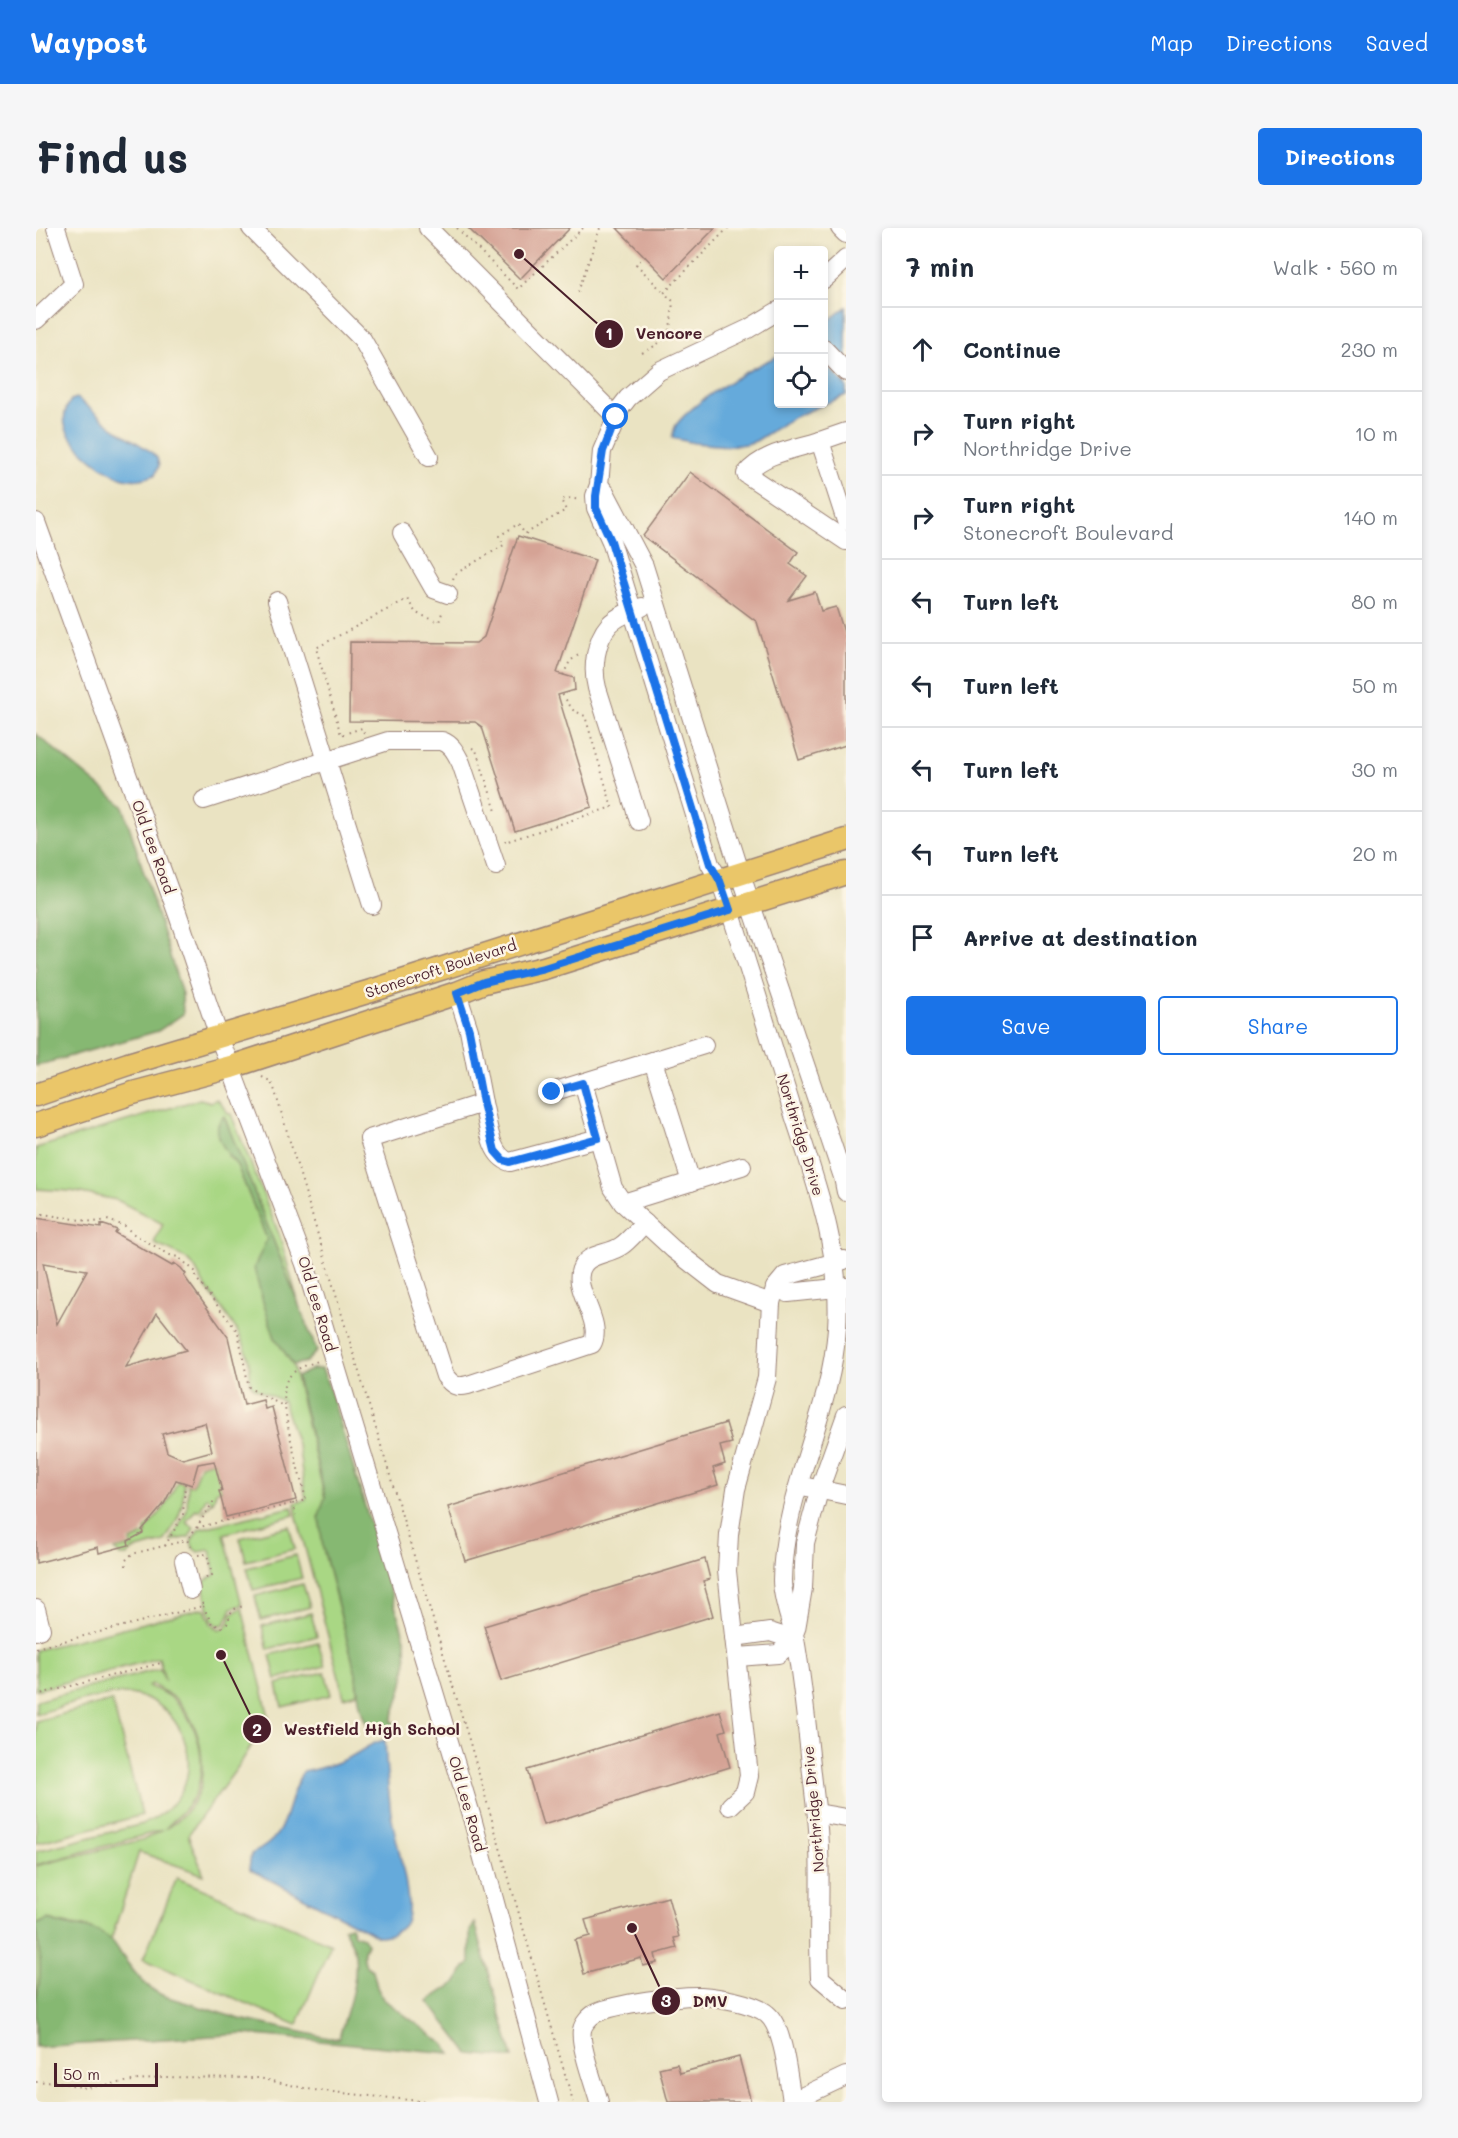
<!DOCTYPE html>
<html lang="en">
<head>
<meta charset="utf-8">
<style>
  :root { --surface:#fff; --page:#f6f6f7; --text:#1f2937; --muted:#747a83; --line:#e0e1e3; --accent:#1a73e8 }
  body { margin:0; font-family:Mali,sans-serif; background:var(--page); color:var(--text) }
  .controls { position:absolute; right:18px; top:18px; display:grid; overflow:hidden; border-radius:6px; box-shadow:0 3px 9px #0003 }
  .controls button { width:54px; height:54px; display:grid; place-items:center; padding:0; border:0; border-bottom:2px solid var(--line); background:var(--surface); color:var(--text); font:30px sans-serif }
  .scale { position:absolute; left:18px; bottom:15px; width:104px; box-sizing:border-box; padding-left:6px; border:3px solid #4a1f2b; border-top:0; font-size:16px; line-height:21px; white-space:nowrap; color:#4a1f2b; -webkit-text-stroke:4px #fcf5e5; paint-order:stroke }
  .stop { position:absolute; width:18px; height:18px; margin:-14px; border:4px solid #1a73e8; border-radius:50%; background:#fff }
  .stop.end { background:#1a73e8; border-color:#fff; box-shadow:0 2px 6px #0008 }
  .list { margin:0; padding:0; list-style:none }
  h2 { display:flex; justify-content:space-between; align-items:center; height:78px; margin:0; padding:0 24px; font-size:26px }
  h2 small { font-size:20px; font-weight:400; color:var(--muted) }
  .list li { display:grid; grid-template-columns:39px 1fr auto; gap:18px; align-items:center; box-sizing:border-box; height:84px; padding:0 24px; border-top:2px solid var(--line) }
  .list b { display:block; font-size:22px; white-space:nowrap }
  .list p { margin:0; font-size:20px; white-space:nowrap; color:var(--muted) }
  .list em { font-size:20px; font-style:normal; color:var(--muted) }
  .actions { display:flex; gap:12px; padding:18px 24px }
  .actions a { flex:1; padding:14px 0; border:2px solid var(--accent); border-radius:6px; text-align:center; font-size:21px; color:var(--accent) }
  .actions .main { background:var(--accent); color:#fff }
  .icon { flex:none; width:33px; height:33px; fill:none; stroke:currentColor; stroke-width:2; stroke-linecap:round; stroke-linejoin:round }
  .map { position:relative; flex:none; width:810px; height:1874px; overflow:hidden; border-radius:6px }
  header { display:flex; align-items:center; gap:36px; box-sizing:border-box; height:84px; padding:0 30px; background:var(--accent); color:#fff }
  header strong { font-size:28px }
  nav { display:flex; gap:33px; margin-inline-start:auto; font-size:21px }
  .intro { display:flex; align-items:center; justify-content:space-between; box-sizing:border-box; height:144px; padding:0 36px }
  h1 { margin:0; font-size:42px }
  .button { padding:15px 27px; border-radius:6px; background:var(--accent); color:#fff; font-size:21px; font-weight:700 }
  main { display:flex; gap:36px; padding:0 36px }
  aside { flex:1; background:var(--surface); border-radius:6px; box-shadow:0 3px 9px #0003 }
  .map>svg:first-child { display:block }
  .green { fill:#a9d784; stroke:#7a7b58; stroke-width:1.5; fill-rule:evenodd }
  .forest { fill:#86b872; stroke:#686c4e; stroke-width:1.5 }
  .water { fill:#65aadb; stroke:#586483; stroke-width:1.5 }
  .building { fill:#d5a395; fill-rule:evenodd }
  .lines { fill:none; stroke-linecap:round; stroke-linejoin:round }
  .minor-casing { stroke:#9a8176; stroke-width:20 }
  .major-casing { stroke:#9a8176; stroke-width:25 }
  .path { stroke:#9a8176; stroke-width:2; stroke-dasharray:1.5 4.5; stroke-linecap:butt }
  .minor { stroke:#fff; stroke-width:18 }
  .major { stroke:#eac669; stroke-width:22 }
  .route { stroke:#1a73e8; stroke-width:8 }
  .labels { text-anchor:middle; stroke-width:5; stroke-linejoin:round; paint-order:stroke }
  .street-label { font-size:15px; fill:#4a1f2b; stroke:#fcf5e5 }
  .leader { fill:none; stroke:#4a1f2b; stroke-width:2 }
  .callout-dot { fill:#4a1f2b; stroke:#fcf5e5; stroke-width:2 }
  .mark-label { font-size:18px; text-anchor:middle; font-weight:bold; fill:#fff }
  .callout-label { font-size:16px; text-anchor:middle; font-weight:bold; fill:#4a1f2b; stroke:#fcf5e5; stroke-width:5; stroke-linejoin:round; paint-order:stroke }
</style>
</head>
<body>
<header>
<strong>Waypost</strong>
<nav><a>Map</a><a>Directions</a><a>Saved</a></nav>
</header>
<div class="intro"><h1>Find us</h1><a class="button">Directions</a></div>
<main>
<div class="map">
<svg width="810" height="1874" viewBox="0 0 810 1874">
  <rect width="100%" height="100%" fill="#fcf5e5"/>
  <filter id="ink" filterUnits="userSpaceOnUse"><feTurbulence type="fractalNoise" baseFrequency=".0167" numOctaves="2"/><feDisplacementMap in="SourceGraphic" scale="12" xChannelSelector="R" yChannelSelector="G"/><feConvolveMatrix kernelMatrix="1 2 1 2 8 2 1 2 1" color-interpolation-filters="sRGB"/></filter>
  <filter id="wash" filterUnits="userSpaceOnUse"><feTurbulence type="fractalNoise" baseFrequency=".008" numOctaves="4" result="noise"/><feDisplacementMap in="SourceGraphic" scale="24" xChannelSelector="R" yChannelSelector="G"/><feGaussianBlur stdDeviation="1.35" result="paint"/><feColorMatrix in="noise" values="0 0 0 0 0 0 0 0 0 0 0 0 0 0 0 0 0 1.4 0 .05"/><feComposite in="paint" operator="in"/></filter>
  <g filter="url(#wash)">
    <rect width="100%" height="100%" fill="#eae3c2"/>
    <g class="green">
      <path d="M 164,871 L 175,874 L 181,871 L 193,886 L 195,886 L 243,1006 L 263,1077 L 188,888 L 192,928 L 201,937 L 231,1011 L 234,1093 L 239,1110 L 257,1137 L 289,1270 L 284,1288 L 287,1320 L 320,1446 L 321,1465 L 308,1469 L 261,1289 L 259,1275 L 270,1272 L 263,1223 L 247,1173 L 218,1160 L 214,1155 C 218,1113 188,1086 167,1055 C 163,1048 160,1040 155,1035 C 144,1025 130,1022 118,1015 L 127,996 L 81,972 L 35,963 L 0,961 L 0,920 Z"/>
      <path d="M 178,1233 L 186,1262 L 180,1263 L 178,1272 L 166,1285 L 176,1273 L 171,1269 L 163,1283 L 160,1281 L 150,1294 L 158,1300 L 153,1309 L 135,1313 L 151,1282 L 152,1256 L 157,1257 L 164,1237 Z"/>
      <path d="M 142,1253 L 148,1255 C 148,1282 142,1292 128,1314 L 97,1322 L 91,1328 L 84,1328 L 79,1322 L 96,1318 L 95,1313 L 110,1306 L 109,1302 L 128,1280 Z"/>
      <path d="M 256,1279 L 258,1287 L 188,1306 L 206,1377 L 196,1380 L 189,1396 C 183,1398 180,1397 176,1393 L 167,1358 L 170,1352 L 179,1347 L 174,1322 L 162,1324 L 157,1320 L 155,1313 L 163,1301 Z"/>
      <path d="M 253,1298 L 259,1321 L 210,1333 L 204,1310 Z"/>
      <path d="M 260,1327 L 266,1350 L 217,1362 L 211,1340 Z"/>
      <path d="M 267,1356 L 274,1379 L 225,1392 L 219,1368 Z"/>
      <path d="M 167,1380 L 169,1381 L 175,1396 L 183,1401 L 189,1400 L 193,1395 L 196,1385 L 206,1380 L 233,1489 L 204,1536 L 152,1607 L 168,1647 L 103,1624 L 75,1712 L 51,1699 L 20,1695 L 13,1691 L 0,1697 C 4,1720 7,1748 0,1771 L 0,1638 L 109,1611 L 127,1602 L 0,1637 L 0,1623 L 107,1596 C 123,1589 137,1579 145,1564 C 165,1528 142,1478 103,1468 C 77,1460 27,1479 0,1486 L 0,1473 L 124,1441 L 129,1453 L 123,1430 L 0,1462 L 0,1422 ZM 116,1456 C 123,1462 133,1465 140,1471 C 159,1490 166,1513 166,1539 C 166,1547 166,1556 163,1563 C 156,1579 144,1592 129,1601 C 139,1590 152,1581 159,1566 C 173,1534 162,1494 137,1471 C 130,1465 121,1462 112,1458 Z"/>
      <path d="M 275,1385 L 281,1408 L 232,1421 L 226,1398 Z"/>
      <path d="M 282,1414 L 289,1438 L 240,1451 L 234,1427 Z"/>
      <path d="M 289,1444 L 295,1467 L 246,1479 L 241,1456 Z"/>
      <path d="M 76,1473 L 106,1587 L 0,1615 L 0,1493 Z"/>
      <path d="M 141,1650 L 295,1716 L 261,1797 L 107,1731 Z"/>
    </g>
    <g class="forest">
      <path d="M 0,506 L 87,578 L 146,766 L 147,786 L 122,803 L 0,838 Z"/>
      <path d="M 188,888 L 281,1123 L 270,1134 L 257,1137 L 239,1110 L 227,1074 L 218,1040 L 231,1011 L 201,937 C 192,927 179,911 182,897 C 183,893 186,891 188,888 Z"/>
      <path d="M 276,1141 L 286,1141 L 294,1162 L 370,1414 C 372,1444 366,1464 355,1493 L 363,1498 L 355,1508 C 349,1506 341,1505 336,1502 C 324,1493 321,1460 320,1446 L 287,1320 L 283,1288 L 289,1269 L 261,1149 Z"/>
      <path d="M 13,1691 C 33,1703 53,1694 74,1711 C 79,1715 82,1721 85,1726 C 97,1743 109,1760 128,1768 L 204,1791 L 293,1810 L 303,1810 C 311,1781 324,1751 318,1721 C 316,1714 311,1707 307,1700 L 315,1698 L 318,1706 L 327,1709 L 331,1716 C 326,1724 327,1729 330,1738 L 337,1742 L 341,1759 L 347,1771 L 408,1816 L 415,1825 L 208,1806 L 0,1819 L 0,1771 C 7,1748 4,1720 0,1697 Z"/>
      <path d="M 439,1695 L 477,1830 L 433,1826 L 392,1773 L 422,1753 L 426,1743 L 434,1735 L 434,1703 Z"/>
    </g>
    <g class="water">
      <path d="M 810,79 L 810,132 C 799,121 788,112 788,96 Z"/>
      <path d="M 742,128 L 742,176 L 788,176 L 788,134 L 810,158 L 810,167 L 756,190 L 720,213 L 710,216 L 692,218 L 658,215 L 636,210 C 637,206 638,201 640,197 C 659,172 714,140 742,128 Z"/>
      <path d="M 41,170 L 78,200 L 114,223 L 121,230 L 123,238 L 119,247 C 108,251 99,253 88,250 C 69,245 39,220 31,203 C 26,192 29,181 35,172 Z"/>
      <path d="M 349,1512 C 350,1537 352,1561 355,1586 C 359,1610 377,1670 371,1691 C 367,1703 353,1708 342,1708 L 213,1641 L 215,1626 C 257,1608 246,1576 267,1544 C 283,1541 299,1536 314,1529 C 326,1523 335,1514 349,1512 Z"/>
    </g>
    <g id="blocks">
      <g class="building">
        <path d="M 432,0 L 534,0 L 484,51 Z"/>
        <path d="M 581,0 L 679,0 L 630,50 Z"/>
        <path d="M 654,244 L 762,324 L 754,336 L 771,348 L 753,372 L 779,364 L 785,383 L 800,379 L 810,410 L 810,517 L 763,532 L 721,394 L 607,308 Z"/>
        <path d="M 482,308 L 559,332 L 521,445 L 538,450 L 539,462 L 522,467 L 556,579 L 479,603 L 446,499 L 439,494 L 313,493 L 314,414 L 440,415 L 448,409 Z"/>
        <path d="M 0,990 L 65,1000 L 65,996 L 74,999 L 81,1002 L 79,1005 L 136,1038 L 138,1035 L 145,1040 L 150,1046 L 148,1048 L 192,1109 L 208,1177 L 227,1172 L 229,1181 L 236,1179 L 260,1272 L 190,1289 L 183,1263 L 186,1263 L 178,1233 L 162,1236 L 156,1257 L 140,1252 L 128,1276 L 106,1302 L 107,1305 L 92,1313 L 93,1317 L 63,1325 L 62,1319 L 0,1335 ZM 7,1035 L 51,1042 L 21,1096 ZM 121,1085 L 150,1122 L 90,1139 ZM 169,1195 L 176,1223 L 147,1231 L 131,1224 L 126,1206 Z"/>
        <path d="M 690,1195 L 696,1215 L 684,1218 L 689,1236 L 677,1240 L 682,1257 L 429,1333 L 412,1279 Z"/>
        <path d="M 669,1331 L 674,1351 L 667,1353 L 677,1388 L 465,1453 L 448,1398 Z"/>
        <path d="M 684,1483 L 690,1502 L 684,1504 L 694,1539 L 507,1597 L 491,1542 Z"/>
        <path d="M 632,1669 L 643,1709 L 638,1710 L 641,1720 L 619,1726 L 621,1735 L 607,1738 L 605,1730 L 548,1746 L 539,1712 L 554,1708 L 549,1692 Z"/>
        <path d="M 703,1829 L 715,1874 L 632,1874 L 623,1840 L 641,1836 L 644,1845 Z"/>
      </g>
    </g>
  </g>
  <g filter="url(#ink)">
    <use href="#blocks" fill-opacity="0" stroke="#9a8176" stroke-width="1.5"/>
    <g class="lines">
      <g class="minor-casing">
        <g id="minor">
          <path d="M 215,0 L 326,111 L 393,229"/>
          <path d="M 392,0 L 580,189"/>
          <path d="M 804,0 L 810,6"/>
          <path d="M 788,51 L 810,31"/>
          <path d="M 742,83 L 712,101 L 623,143 L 592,170 L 585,179 L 566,223 L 563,257 L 559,268 L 560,280 L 575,313 L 674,636 L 684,653 L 694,682 C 715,748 736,815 756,881 C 779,952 806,1024 801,1100 C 795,1187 747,1265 746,1352 C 746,1371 755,1392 759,1411 C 769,1467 773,1524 780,1580 C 787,1637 781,1693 784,1750 L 810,1772"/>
          <path d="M 0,92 L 38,56 L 20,0"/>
          <path d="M 788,121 L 810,144"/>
          <path d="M 810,204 L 784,213 L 810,293"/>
          <path d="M 784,213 C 760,221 726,225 710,246 L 810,313"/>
          <path d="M 563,257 L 569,264 L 608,338 L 705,647 L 807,949 L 810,964"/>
          <path d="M 0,294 L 142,687 L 183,809 L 269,1036 L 436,1590 L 513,1874"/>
          <path d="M 366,305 L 398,361 L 412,366"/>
          <path d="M 241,373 L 336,677"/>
          <path d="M 168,572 L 352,513 L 406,513 C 417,517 420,526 425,535 L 460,638"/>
          <path d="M 603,593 L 561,460 C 556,441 559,413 573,397 C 581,388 595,383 606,379"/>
          <path d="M 421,765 L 433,802 L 447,875"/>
          <path d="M 617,833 L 655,954"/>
          <path d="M 547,855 L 577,960 L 587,975 L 637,1021 L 682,1056 L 735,1075"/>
          <path d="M 516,864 L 668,817"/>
          <path d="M 563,910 L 474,934 C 453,928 452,893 447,875 L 333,911 L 409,1148 C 416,1157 420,1160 432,1157 L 556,1116 C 569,1092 531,1057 548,1036 C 556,1025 574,1026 585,1018 C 594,1012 601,1002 609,995"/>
          <path d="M 587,975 L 706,938"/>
          <path d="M 739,1060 L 752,1065 L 810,1059"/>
          <path d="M 771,1259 L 810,1267"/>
          <path d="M 148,1333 L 155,1362"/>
          <path d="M 0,1381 L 5,1401 L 0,1403"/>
          <path d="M 760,1401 L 767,1360 L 769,1315 L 783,1263 L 810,1187"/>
          <path d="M 698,1409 L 734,1404 L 759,1412"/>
          <path d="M 702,1429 L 742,1426 L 759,1412"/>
          <path d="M 694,1578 L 709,1564 L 713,1548 L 691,1343 L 693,1307 L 700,1261 L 731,1150 L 735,1075 L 739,1060 L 749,1048 L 808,1032"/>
          <path d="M 781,1585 L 810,1590"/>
          <path d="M 563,1874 C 559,1859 543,1816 546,1802 C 547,1796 554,1788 560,1785 C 579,1776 643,1767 665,1768 C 681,1769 719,1775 731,1786 C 748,1800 752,1850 756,1873"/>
          <path d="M 755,1874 L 810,1848"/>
        </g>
      </g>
      <g class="major-casing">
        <g id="major">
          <path d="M 0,867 L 92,836 L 335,763 L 810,612"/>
          <path d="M 0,897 L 97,865 L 195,839 L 421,765 L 448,754 L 508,740 L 810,645"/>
        </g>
      </g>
      <g class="path">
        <path d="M 421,0 L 482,61 L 547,0"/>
        <path d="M 609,28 L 600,36 L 628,65"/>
        <path d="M 542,64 L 564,0"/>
        <path d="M 606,125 C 636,109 634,106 637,73 L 628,65 L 692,0"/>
        <path d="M 417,351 L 419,346 L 468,317 L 463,308 L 482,296 L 489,306 L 530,282 L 525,272 L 532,270 L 544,272"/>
        <path d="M 527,447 L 534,433 L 544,426"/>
        <path d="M 328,505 L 326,500 L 305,507 L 280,420 L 371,371 L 380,385 L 403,394 L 407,382"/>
        <path d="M 436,520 L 440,522 L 461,586"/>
        <path d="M 469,612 L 469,614 L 576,579 L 549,488 L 537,482 L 526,466"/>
        <path d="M 226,849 L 234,853 L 238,860 L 434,1515 L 537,1874"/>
        <path d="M 0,985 L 58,994 L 71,992 L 89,998 L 96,1005 L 134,1027 L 142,1029 L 160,1044 L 160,1050 L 202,1104 L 213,1160 L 247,1178"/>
        <path d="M 257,1275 L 260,1287"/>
        <path d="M 160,1300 L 180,1270"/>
        <path d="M 129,1318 L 147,1287 L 149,1255"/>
        <path d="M 155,1319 L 151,1312 L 160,1300 L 270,1272 C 265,1248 240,1171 251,1152 C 258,1140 271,1137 282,1133"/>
        <path d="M 162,1327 L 171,1326 L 176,1347 L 168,1351"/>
        <path d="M 90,1338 L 90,1332 L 96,1326 L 151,1312"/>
        <path d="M 167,1378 L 176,1396 L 186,1399 L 191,1396 L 196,1382 L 207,1378"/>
        <path d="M 0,1420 L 167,1378 L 166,1373"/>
        <path d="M 0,1467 L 125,1435"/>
        <path d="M 0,1854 L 19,1853 L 49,1860 L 123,1849 L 223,1850 L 277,1862 L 393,1874"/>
      </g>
      <use href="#minor" class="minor"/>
      <use href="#major" class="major"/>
    </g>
  </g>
  <g class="lines" filter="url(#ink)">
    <path class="route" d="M 516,864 L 547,855 L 562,910 L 474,934 L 467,932 L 459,923 L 447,875 L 433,802 L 421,765 L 448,754 L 508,740 L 694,682 L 684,653 L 674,636 L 575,313 L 560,280 L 560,268 L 567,223 L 580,189"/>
  </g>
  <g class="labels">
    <g class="street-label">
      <text transform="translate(117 619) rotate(70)" y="5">Old Lee Road</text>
      <text transform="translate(405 741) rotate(-18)" y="5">Stonecroft Boulevard</text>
      <text transform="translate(764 907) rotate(73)" y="5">Northridge Drive</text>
      <text transform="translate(281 1076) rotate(73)" y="5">Old Lee Road</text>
      <text transform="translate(431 1576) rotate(74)" y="5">Old Lee Road</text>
      <text transform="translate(778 1581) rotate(-95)" y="5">Northridge Drive</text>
    </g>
  </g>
  <path class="leader" d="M483 26L573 106M185 1427L221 1501M596 1700L630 1773"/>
  <g class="callout-dot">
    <circle cx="483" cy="26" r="6"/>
    <circle cx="185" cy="1427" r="6"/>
    <circle cx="596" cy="1700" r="6"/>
    <circle cx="573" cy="106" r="15"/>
    <circle cx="221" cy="1501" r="15"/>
    <circle cx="630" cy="1773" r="15"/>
  </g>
  <g class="mark-label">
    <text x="573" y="112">1</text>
    <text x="221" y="1508">2</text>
    <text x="630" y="1779">3</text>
  </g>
  <g class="callout-label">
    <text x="633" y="111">Vencore</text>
    <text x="336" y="1507">Westfield High School</text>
    <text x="674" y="1779">DMV</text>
  </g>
</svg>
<div class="controls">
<button>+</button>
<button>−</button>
<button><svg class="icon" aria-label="locate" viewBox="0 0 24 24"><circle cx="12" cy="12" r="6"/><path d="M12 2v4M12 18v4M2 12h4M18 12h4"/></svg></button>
</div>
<div class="scale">50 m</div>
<div class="stop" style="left:580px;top:189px"></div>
<div class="stop end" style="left:516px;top:864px"></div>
</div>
<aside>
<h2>7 min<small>Walk · 560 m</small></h2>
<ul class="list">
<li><svg class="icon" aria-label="ahead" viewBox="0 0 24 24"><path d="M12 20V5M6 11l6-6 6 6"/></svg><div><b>Continue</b></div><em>230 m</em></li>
<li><svg class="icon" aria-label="right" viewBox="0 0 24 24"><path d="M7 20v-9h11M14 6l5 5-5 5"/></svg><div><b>Turn right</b><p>Northridge Drive</p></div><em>10 m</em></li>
<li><svg class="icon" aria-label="right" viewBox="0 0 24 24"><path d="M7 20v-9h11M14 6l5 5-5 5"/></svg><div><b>Turn right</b><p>Stonecroft Boulevard</p></div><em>140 m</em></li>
<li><svg class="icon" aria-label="left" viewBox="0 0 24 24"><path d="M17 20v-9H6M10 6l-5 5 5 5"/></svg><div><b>Turn left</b></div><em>80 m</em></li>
<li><svg class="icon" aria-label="left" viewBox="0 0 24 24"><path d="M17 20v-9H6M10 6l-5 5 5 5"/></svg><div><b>Turn left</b></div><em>50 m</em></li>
<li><svg class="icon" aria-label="left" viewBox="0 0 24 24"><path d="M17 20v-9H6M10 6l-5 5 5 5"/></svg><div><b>Turn left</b></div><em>30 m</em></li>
<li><svg class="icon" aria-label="left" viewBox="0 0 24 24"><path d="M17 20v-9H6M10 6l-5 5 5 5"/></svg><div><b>Turn left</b></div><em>20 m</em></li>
<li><svg class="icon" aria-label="arrive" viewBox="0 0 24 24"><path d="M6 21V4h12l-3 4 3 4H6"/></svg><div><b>Arrive at destination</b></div></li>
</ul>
<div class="actions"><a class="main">Save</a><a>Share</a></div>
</aside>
</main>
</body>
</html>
